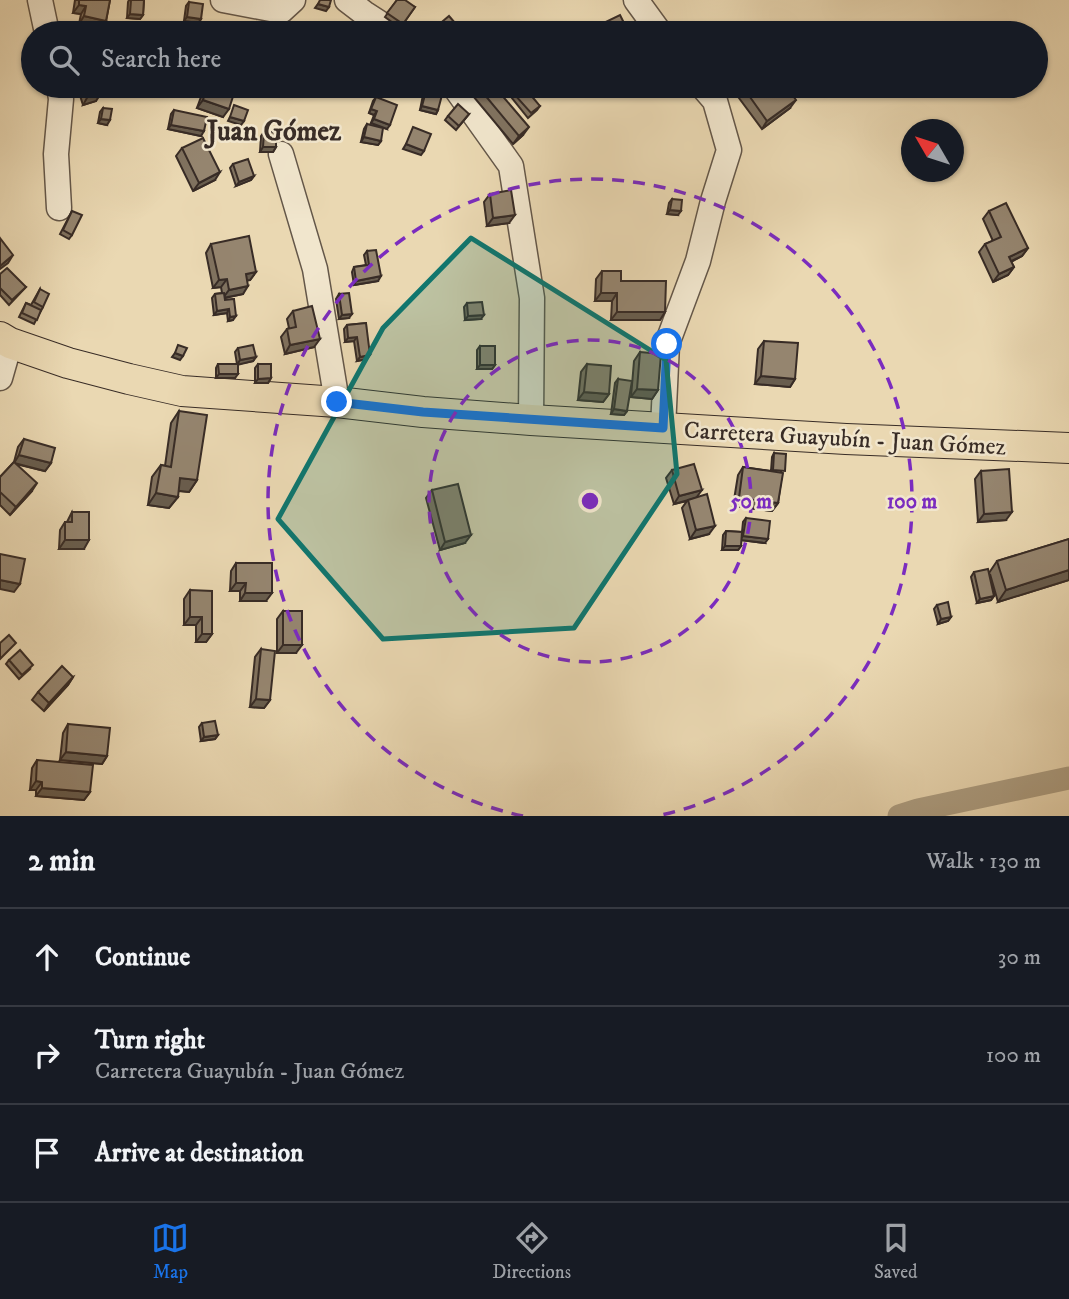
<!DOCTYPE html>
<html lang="en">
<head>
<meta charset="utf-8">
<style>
  :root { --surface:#171b24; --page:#20242c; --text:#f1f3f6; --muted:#9ea1a6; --line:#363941; --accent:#1a73e8 }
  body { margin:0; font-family:"IM FELL DW Pica",serif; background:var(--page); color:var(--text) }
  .compass { position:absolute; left:901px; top:119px; width:63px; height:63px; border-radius:50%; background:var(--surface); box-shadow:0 2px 5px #0004; rotate:309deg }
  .stop { position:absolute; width:21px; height:21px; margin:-16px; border:5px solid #1a73e8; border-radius:50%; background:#fff }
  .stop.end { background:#1a73e8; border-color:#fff; box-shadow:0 2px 7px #0008 }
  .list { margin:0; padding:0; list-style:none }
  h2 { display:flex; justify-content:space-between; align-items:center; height:91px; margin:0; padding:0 28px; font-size:30px }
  h2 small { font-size:23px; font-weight:400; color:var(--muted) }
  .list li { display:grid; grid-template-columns:46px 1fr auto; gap:21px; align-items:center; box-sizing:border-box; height:98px; padding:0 28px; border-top:2px solid var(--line) }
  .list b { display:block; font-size:26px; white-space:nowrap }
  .list p { margin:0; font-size:23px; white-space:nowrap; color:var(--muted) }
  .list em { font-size:23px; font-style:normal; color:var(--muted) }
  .icon { flex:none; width:38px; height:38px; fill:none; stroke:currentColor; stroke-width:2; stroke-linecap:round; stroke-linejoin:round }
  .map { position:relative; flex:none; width:1069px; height:816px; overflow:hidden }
  .search { position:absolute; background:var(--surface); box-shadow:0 2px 5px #0004; left:21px; right:21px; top:21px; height:77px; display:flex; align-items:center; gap:18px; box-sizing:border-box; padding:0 24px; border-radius:38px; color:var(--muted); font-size:26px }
  .sheet { height:385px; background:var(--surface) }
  nav { display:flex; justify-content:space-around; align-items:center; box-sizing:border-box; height:98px; border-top:2px solid var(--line); background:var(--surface); font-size:19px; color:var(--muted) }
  nav a { display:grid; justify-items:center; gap:4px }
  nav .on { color:var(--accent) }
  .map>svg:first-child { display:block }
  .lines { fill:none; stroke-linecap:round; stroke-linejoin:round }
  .canal { stroke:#ad9e82; stroke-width:23 }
  .minor-casing { stroke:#645749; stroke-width:27 }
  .major-casing { stroke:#382c26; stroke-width:32 }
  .minor { stroke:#f1e6cd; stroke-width:24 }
  .major { stroke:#ead8b2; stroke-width:30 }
  .wall { fill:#80725f; stroke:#382c26; stroke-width:2 }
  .shaded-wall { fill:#685d4e; stroke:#382c26; stroke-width:2 }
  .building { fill:#95856f; stroke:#382c26; stroke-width:2 }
  .route { stroke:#1a73e8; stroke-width:9 }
  .marked { fill:#0f766e; fill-opacity:0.2; stroke:#0f766e; stroke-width:5; stroke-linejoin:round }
  .ring { fill:none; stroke:#7b2cbf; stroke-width:3.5; stroke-dasharray:12 9 }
  .labels { text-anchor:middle; stroke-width:5; stroke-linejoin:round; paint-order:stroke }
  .street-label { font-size:24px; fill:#382c26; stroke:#f1e6cd }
  .quarter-label { font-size:28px; font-weight:bold; fill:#382c26; stroke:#f1e6cd }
  .centre { fill:#7b2cbf; stroke:#f1e6cd; stroke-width:3.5 }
  .ring-label { font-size:21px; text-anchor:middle; font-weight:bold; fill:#7b2cbf; stroke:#f1e6cd; stroke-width:5; stroke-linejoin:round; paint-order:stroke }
</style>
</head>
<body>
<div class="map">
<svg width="1069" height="816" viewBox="0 0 1069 816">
  <rect width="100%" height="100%" fill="#ead8b2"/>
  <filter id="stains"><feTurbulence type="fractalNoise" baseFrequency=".00286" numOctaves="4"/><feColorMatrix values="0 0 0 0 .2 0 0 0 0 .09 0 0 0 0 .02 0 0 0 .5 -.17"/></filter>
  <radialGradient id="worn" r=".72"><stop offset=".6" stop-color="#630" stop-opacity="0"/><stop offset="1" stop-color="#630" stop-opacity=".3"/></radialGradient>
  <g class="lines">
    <path class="canal" d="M 899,816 L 918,810 L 1069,778"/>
    <g class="minor-casing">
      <g id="minor">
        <path d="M 40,0 L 47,33"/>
        <path d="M 223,0 L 281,11 L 293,0"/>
        <path d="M 347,0 L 364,13 L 395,33"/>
        <path d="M 636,0 L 660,33"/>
        <path d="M 59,86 L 61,99 L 56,154 L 59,208"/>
        <path d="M 454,86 L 511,166 L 532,298 L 531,420"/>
        <path d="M 281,154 L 315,269 L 337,402"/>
        <path d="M 0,378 L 10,343"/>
        <path d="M 663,428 L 667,344 L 698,261 L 713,201 L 729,150 L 715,101 L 702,86"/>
      </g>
    </g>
    <g class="major-casing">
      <path id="major" d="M 0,337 L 10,343 L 68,363 L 129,379 L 182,391 L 337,402 L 423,412 L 531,420 L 846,439 L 1069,448"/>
    </g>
    <use href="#minor" class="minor"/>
    <use href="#major" class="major"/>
  </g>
  <g class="wall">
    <path d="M 75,0 L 110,0 L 106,21 L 100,29 L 83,25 L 85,33 L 66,33 L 69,29 L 82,25 L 79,24 L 81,14 L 73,13 Z"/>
    <path d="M 129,0 L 144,0 L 143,15 L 140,19 L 127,18 L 128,2 Z"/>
    <path d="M 397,0 L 415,7 L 400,28 L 385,17 Z"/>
    <path d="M 189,2 L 201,19 L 198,23 L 184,21 L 186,6 Z"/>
    <path d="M 455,23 L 446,33 L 437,33 L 434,31 L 437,26 Z"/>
    <path d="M 77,86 L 100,86 L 96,101 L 83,105 Z"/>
    <path d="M 205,86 L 231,86 L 223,117 L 197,108 Z"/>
    <path d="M 479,88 L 523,135 L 513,144 L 473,96 Z"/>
    <path d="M 758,88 L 790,108 L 762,129 L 739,98 L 745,90 Z"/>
    <path d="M 426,91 L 438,110 L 436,114 L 420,110 L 423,95 Z"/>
    <path d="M 514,94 L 540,106 L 537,110 L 528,118 L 512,98 Z"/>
    <path d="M 376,97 L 387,129 L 371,123 L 374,115 L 369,113 L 373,101 Z"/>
    <path d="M 103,108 L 107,125 L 98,123 L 100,112 Z"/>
    <path d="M 174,110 L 201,136 L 168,129 L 171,114 Z"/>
    <path d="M 469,114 L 456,130 L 445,120 L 448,116 Z"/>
    <path d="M 367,124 L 381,141 L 378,145 L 361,142 L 364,129 Z"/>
    <path d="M 264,132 L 276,147 L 273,152 L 260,152 L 261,136 Z"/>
    <path d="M 182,148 L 215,180 L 193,191 L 176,156 Z"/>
    <path d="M 233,164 L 254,176 L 251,180 L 236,186 L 230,168 Z"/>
    <path d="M 490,194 L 509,223 L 487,226 L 484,202 Z"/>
    <path d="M 672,199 L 678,215 L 667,214 L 669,203 Z"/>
    <path d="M 72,211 L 72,235 L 69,239 L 60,234 Z"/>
    <path d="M 989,211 L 1028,248 L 1022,256 L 1011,262 L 1014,267 L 1008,275 L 993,282 L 979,252 L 985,244 L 993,241 L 983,219 Z"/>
    <path d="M 211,244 L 256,272 L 250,280 L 247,280 L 243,294 L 225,298 L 225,300 L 234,299 L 233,320 L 228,321 L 227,313 L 214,315 L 212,298 L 215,294 L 222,293 L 221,287 L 213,288 L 206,253 Z"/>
    <path d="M 367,251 L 378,281 L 354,285 L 352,272 L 354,267 L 366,265 L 364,255 Z"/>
    <path d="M 602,271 L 621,281 L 665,312 L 660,320 L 611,320 L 612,301 L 595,301 L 596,279 Z"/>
    <path d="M 0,274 L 26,287 L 9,305 L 0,295 Z"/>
    <path d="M 40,289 L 43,307 L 34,324 L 19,317 L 26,303 L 31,305 Z"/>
    <path d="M 339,294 L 349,318 L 339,319 L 336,299 Z"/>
    <path d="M 467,303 L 481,319 L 465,320 L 464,307 Z"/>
    <path d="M 293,311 L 314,347 L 285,354 L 281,337 L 287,329 L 289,328 L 287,319 Z"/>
    <path d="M 366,323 L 367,359 L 357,361 L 354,341 L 345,342 L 344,329 L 347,325 Z"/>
    <path d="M 764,341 L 795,379 L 790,387 L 755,384 L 758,349 Z"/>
    <path d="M 480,346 L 495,365 L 492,369 L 477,369 L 477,350 Z"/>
    <path d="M 238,348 L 256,357 L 253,361 L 238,364 L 235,378 L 216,378 L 216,368 L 218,364 L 237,364 L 235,352 Z"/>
    <path d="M 640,352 L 658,390 L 652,399 L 631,397 L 634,361 Z"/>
    <path d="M 258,364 L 271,378 L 268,383 L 255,383 L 255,368 Z"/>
    <path d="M 587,364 L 609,394 L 603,402 L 578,400 L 581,372 Z"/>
    <path d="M 618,379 L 627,411 L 624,415 L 611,414 L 615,383 Z"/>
    <path d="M 179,411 L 197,480 L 189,492 L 178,491 L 178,497 L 169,508 L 148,505 L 152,477 L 161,465 L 165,466 L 171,423 Z"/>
    <path d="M 24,439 L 51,463 L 45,471 L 16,464 L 32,491 L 10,515 L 0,505 L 0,477 L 14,462 L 18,447 Z"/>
    <path d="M 774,453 L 782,474 L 778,503 L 772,511 L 733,506 L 738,475 L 743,467 L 771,471 L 772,457 Z"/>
    <path d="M 672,470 L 697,497 L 709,534 L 690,539 L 682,508 L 687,501 L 674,504 L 666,478 Z"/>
    <path d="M 981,471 L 1006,520 L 978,522 L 975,479 Z"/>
    <path d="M 432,490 L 465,543 L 440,550 L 426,498 Z"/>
    <path d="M 72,512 L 84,549 L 59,549 L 60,530 L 65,522 L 67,522 Z"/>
    <path d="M 746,518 L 765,543 L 741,540 L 741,546 L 738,550 L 722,550 L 723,535 L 726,531 L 742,532 L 743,522 Z"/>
    <path d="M 1069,539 L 1069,580 L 998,602 L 990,574 L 994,596 L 991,600 L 977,603 L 971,577 L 974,572 L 989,573 L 997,561 Z"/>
    <path d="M 236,563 L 266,601 L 240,601 L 240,591 L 230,591 L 231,571 Z"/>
    <path d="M 190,590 L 212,634 L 206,642 L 196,642 L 196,625 L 184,625 L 184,599 Z"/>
    <path d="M 937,605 L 951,617 L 948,621 L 938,624 L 934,609 Z"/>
    <path d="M 283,611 L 296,653 L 277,653 L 277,619 Z"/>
    <path d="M 261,649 L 270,700 L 264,708 L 250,707 L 255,657 Z"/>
    <path d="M 9,660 L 30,669 L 19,679 L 6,664 Z"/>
    <path d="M 73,677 L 68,685 L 44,711 L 32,700 L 38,692 Z"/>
    <path d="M 202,723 L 218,735 L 215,739 L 201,741 L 199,727 Z"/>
    <path d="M 68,724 L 107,756 L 102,764 L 60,760 L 63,733 Z"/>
    <path d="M 37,760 L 90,792 L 84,800 L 36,796 L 36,790 L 30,790 L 32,768 Z"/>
  </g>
  <g class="shaded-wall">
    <path d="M 318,4 L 329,7 L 326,11 L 315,8 Z"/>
    <path d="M 79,5 L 86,6 L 81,14 L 73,13 Z"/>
    <path d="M 130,14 L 143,15 L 140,19 L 127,18 Z"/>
    <path d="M 84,16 L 106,21 L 100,29 L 79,24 Z"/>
    <path d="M 187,17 L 201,19 L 198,23 L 184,21 Z"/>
    <path d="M 102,92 L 96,101 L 83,105 L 88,96 Z"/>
    <path d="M 203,100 L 229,109 L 223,117 L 197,108 Z"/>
    <path d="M 796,100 L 790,108 L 762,129 L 767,121 Z"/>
    <path d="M 422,106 L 438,110 L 436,114 L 420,110 Z"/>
    <path d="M 371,109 L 377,111 L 374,115 L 369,113 Z"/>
    <path d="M 230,117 L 244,121 L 241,125 L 228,121 Z"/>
    <path d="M 101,119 L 110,120 L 107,125 L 98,123 Z"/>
    <path d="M 374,119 L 390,125 L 387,129 L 371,123 Z"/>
    <path d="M 171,125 L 204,131 L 201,136 L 168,129 Z"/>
    <path d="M 529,127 L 523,135 L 513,144 L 519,136 Z"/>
    <path d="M 364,137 L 381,141 L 378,145 L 361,142 Z"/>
    <path d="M 406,144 L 424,151 L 421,155 L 403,149 Z"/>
    <path d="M 263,147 L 276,147 L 273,152 L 260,152 Z"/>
    <path d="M 220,172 L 215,180 L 193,191 L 199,183 Z"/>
    <path d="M 254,176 L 251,180 L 236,186 L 239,182 Z"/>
    <path d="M 670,210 L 681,211 L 678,215 L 667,214 Z"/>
    <path d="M 515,215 L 509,223 L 487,226 L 493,218 Z"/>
    <path d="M 1028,248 L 1022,256 L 1003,265 L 1009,257 Z"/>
    <path d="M 13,255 L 8,263 L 0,269 L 0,266 Z"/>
    <path d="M 1014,267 L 1008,275 L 993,282 L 999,274 Z"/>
    <path d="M 256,272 L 250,280 L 240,282 L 246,274 Z"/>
    <path d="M 381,276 L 378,281 L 354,285 L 356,281 Z"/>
    <path d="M 227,279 L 221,287 L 213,288 L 219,280 Z"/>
    <path d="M 248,286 L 243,294 L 223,298 L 229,290 Z"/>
    <path d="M 601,293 L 617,293 L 612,301 L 595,301 Z"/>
    <path d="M 229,309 L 227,313 L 214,315 L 217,311 Z"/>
    <path d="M 617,312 L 665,312 L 660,320 L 611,320 Z"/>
    <path d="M 352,314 L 349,318 L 339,319 L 342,315 Z"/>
    <path d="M 484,315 L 481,319 L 465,320 L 468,316 Z"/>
    <path d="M 236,316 L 233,320 L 228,321 L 230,317 Z"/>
    <path d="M 357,337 L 354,341 L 345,342 L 348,338 Z"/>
    <path d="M 320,339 L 314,347 L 285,354 L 290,345 Z"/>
    <path d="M 175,353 L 183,356 L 180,360 L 172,357 Z"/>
    <path d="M 370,355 L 367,359 L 357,361 L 360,357 Z"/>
    <path d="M 256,357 L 253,361 L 237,365 L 240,360 Z"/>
    <path d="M 480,365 L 495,365 L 492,369 L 477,369 Z"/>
    <path d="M 219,374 L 238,374 L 235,378 L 216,378 Z"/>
    <path d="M 761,376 L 795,379 L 790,387 L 755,384 Z"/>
    <path d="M 271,378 L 268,383 L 255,383 L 258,379 Z"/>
    <path d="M 637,389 L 658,390 L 652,399 L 631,397 Z"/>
    <path d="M 584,392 L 609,394 L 603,402 L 578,400 Z"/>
    <path d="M 614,409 L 627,411 L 624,415 L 611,414 Z"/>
    <path d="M 19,455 L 51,463 L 45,471 L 14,463 Z"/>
    <path d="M 180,478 L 197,480 L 189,492 L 172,490 Z"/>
    <path d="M 37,483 L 32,491 L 10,515 L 16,507 Z"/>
    <path d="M 702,490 L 696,498 L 674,504 L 679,496 Z"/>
    <path d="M 156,493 L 178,497 L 169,508 L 148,505 Z"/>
    <path d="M 739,498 L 778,503 L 772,511 L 733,506 Z"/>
    <path d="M 1012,512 L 1006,520 L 978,522 L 984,514 Z"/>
    <path d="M 715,526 L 709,534 L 690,539 L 696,530 Z"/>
    <path d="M 471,535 L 465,543 L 440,550 L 445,542 Z"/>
    <path d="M 743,536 L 768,539 L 765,543 L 740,540 Z"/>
    <path d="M 65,540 L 89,540 L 84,549 L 59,549 Z"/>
    <path d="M 725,546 L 741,546 L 738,550 L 722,550 Z"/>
    <path d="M 1069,570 L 1069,580 L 998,602 L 1006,590 Z"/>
    <path d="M 0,580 L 20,584 L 14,592 L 0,589 Z"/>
    <path d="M 236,583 L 246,583 L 240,591 L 230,591 Z"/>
    <path d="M 245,593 L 272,593 L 266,601 L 240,601 Z"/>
    <path d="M 994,596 L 991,600 L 977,603 L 980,599 Z"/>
    <path d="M 190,617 L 202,617 L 196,625 L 184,625 Z"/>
    <path d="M 951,617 L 948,621 L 938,624 L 941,619 Z"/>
    <path d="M 202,634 L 212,634 L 206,642 L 196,642 Z"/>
    <path d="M 283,645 L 302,645 L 296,653 L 277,653 Z"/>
    <path d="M 73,677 L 68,685 L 44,711 L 49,703 Z"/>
    <path d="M 256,699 L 270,700 L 264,708 L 250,707 Z"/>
    <path d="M 218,735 L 215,739 L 201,741 L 204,737 Z"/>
    <path d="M 66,752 L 107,756 L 102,764 L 60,760 Z"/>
    <path d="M 36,781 L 42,782 L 36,790 L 30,790 Z"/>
    <path d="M 42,788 L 90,792 L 84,800 L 36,796 Z"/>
  </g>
  <g class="building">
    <path d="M 79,0 L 110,0 L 106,21 L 84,16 L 86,6 L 79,5 Z"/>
    <path d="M 131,0 L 144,0 L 143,15 L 130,14 Z"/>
    <path d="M 320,0 L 331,0 L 329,7 L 318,4 Z"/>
    <path d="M 397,0 L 405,0 L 415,7 L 403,24 L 387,13 Z"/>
    <path d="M 189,2 L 203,4 L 201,19 L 187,17 Z"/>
    <path d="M 620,15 L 629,33 L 590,33 L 589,30 Z"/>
    <path d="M 449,16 L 455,23 L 443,33 L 437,26 Z"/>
    <path d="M 257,22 L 270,27 L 268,33 L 253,33 Z"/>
    <path d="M 83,25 L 85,33 L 71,33 L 69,29 Z"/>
    <path d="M 304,25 L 315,33 L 297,33 Z"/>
    <path d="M 358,29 L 364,32 L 364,33 L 356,33 Z"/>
    <path d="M 369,30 L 379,33 L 368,33 Z"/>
    <path d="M 85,86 L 100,86 L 102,92 L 88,96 Z"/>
    <path d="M 207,86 L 231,86 L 236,87 L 229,109 L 203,100 Z"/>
    <path d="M 481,86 L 494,86 L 529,127 L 519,136 L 479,88 Z"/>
    <path d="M 750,86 L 757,86 L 758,88 L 761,86 L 786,86 L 796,100 L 767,121 L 745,90 Z"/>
    <path d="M 524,87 L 540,106 L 531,113 L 514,94 Z"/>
    <path d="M 426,91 L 442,95 L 438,110 L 422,106 Z"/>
    <path d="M 376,97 L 397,105 L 390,125 L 374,119 L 377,111 L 371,109 Z"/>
    <path d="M 458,104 L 469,114 L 459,126 L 448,116 Z"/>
    <path d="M 234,105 L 248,110 L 244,121 L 230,117 Z"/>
    <path d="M 103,108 L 112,109 L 110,120 L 101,119 Z"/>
    <path d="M 174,110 L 207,117 L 204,131 L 171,125 Z"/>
    <path d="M 367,124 L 383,128 L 381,141 L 364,137 Z"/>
    <path d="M 413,127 L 431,134 L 424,151 L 406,144 Z"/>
    <path d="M 264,132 L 276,132 L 276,147 L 263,147 Z"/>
    <path d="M 203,138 L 220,172 L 199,183 L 182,148 Z"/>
    <path d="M 248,159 L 254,176 L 239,182 L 233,164 Z"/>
    <path d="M 511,190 L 515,215 L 493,218 L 490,194 Z"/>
    <path d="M 672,199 L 682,200 L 681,211 L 670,210 Z"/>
    <path d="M 1006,203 L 1028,248 L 1009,257 L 1014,267 L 999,274 L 985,244 L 1001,237 L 989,211 Z"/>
    <path d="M 72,211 L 82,215 L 72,235 L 63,230 Z"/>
    <path d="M 249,236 L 256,272 L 246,274 L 248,286 L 229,290 L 227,279 L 219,280 L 211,244 Z"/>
    <path d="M 0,238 L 13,255 L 0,266 Z"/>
    <path d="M 376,250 L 381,276 L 356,281 L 354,267 L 369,265 L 367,251 Z"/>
    <path d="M 7,268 L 26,287 L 12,300 L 0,288 L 0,274 Z"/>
    <path d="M 602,271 L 621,271 L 621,281 L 666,281 L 665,312 L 617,312 L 617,293 L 601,293 Z"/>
    <path d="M 40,289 L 49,294 L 43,307 L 34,302 Z"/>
    <path d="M 224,293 L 225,300 L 234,299 L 236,316 L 230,317 L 229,309 L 217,311 L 215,294 Z"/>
    <path d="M 349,293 L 352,314 L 342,315 L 339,294 Z"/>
    <path d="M 482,302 L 484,315 L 468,316 L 467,303 Z"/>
    <path d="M 26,303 L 41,310 L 37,320 L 22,313 Z"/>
    <path d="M 312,306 L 320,339 L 290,345 L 287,329 L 296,327 L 293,311 Z"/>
    <path d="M 366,323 L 370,355 L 360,357 L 357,337 L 348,338 L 347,325 Z"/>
    <path d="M 764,341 L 798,343 L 795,379 L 761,376 Z"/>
    <path d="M 178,345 L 187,348 L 183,356 L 175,353 Z"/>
    <path d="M 253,345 L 256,357 L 240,360 L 238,348 Z"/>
    <rect x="480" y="346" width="15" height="19"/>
    <path d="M 640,352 L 661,354 L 658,390 L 637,389 Z"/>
    <path d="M 218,364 L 238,364 L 238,374 L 219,374 Z"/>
    <path d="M 258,364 L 271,364 L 271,378 L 258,379 Z"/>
    <path d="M 587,364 L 611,366 L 609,394 L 584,392 Z"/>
    <path d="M 618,379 L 632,381 L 627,411 L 614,409 Z"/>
    <path d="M 179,411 L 207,415 L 197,480 L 180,478 L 178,497 L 156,493 L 161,465 L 171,467 Z"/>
    <path d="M 24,439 L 55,448 L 51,463 L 19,455 Z"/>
    <path d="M 774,453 L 786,454 L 785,471 L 773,470 Z"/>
    <path d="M 14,462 L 37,483 L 16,507 L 0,492 L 0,477 Z"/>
    <path d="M 694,464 L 702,490 L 679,496 L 672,470 Z"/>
    <path d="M 743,467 L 783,473 L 778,503 L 739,498 Z"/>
    <path d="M 1009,469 L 1012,512 L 984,514 L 981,471 Z"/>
    <path d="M 458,484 L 471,535 L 445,542 L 432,490 Z"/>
    <path d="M 707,494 L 715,526 L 696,530 L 688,500 Z"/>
    <path d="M 72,512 L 89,512 L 89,540 L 65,540 L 65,522 L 72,522 Z"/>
    <path d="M 746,518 L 770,521 L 768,539 L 743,536 Z"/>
    <path d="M 726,531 L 742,532 L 741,546 L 725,546 Z"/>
    <path d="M 1069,539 L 1069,570 L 1006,590 L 997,561 Z"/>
    <path d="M 0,554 L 25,559 L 20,584 L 0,580 Z"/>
    <path d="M 236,563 L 272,563 L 272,593 L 245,593 L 246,583 L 236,583 Z"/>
    <path d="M 988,569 L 994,596 L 980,599 L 974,572 Z"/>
    <path d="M 190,590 L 212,591 L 212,634 L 202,634 L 202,617 L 190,617 Z"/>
    <path d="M 948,602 L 951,617 L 941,619 L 937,605 Z"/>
    <rect x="283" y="611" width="19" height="34"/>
    <path d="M 9,635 L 16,643 L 0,659 L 0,643 Z"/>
    <path d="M 261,649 L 275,651 L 270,700 L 256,699 Z"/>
    <path d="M 20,650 L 33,665 L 22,675 L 9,660 Z"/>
    <path d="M 62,666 L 73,677 L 49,703 L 38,692 Z"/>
    <path d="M 215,721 L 218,735 L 204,737 L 202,723 Z"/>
    <path d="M 68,724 L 110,728 L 107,756 L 66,752 Z"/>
    <path d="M 37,760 L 93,765 L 90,792 L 42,788 L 42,782 L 36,781 Z"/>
  </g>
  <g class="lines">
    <path class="route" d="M 337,402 L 423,412 L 663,428 L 667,344"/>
  </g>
  <path class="marked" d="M 471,238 L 666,360 L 677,474 L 574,628 L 383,639 L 278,519 L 383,328 Z"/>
  <g class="ring">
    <circle cx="590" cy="501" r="161"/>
    <path d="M523 816A322 322 0 1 1 657 816"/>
  </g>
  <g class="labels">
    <g class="street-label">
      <text transform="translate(845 438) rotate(3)" y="8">Carretera Guayubín - Juan Gómez</text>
    </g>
    <g class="quarter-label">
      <text x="274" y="140">Juan Gómez</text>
    </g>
  </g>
  <circle cx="590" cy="501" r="10" class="centre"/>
  <g class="ring-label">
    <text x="751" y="508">50 m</text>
    <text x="912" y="508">100 m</text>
  </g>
  <rect width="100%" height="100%" filter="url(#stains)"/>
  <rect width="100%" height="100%" fill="url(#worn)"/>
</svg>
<svg class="compass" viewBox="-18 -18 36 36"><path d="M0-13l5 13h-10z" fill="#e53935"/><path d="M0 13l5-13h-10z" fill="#9ea1a6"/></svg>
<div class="stop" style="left:667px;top:344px"></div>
<div class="stop end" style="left:337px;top:402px"></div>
<div class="search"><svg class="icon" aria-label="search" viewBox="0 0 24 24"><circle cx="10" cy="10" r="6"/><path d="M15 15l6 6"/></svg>Search here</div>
</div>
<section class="sheet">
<h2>2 min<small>Walk · 130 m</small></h2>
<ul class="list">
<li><svg class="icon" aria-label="ahead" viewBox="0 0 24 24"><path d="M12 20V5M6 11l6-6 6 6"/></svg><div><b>Continue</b></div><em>30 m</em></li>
<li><svg class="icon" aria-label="right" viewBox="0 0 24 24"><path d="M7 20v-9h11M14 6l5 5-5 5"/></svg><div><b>Turn right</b><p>Carretera Guayubín - Juan Gómez</p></div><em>100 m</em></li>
<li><svg class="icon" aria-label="arrive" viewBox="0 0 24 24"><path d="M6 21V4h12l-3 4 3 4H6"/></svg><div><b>Arrive at destination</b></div></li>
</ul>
</section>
<nav>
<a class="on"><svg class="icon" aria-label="map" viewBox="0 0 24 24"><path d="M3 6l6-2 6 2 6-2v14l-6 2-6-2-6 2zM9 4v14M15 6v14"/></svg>Map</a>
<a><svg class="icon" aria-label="directions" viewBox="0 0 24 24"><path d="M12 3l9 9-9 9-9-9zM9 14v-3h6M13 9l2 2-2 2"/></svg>Directions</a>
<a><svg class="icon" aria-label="saved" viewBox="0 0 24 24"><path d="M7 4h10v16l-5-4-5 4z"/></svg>Saved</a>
</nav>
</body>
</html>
